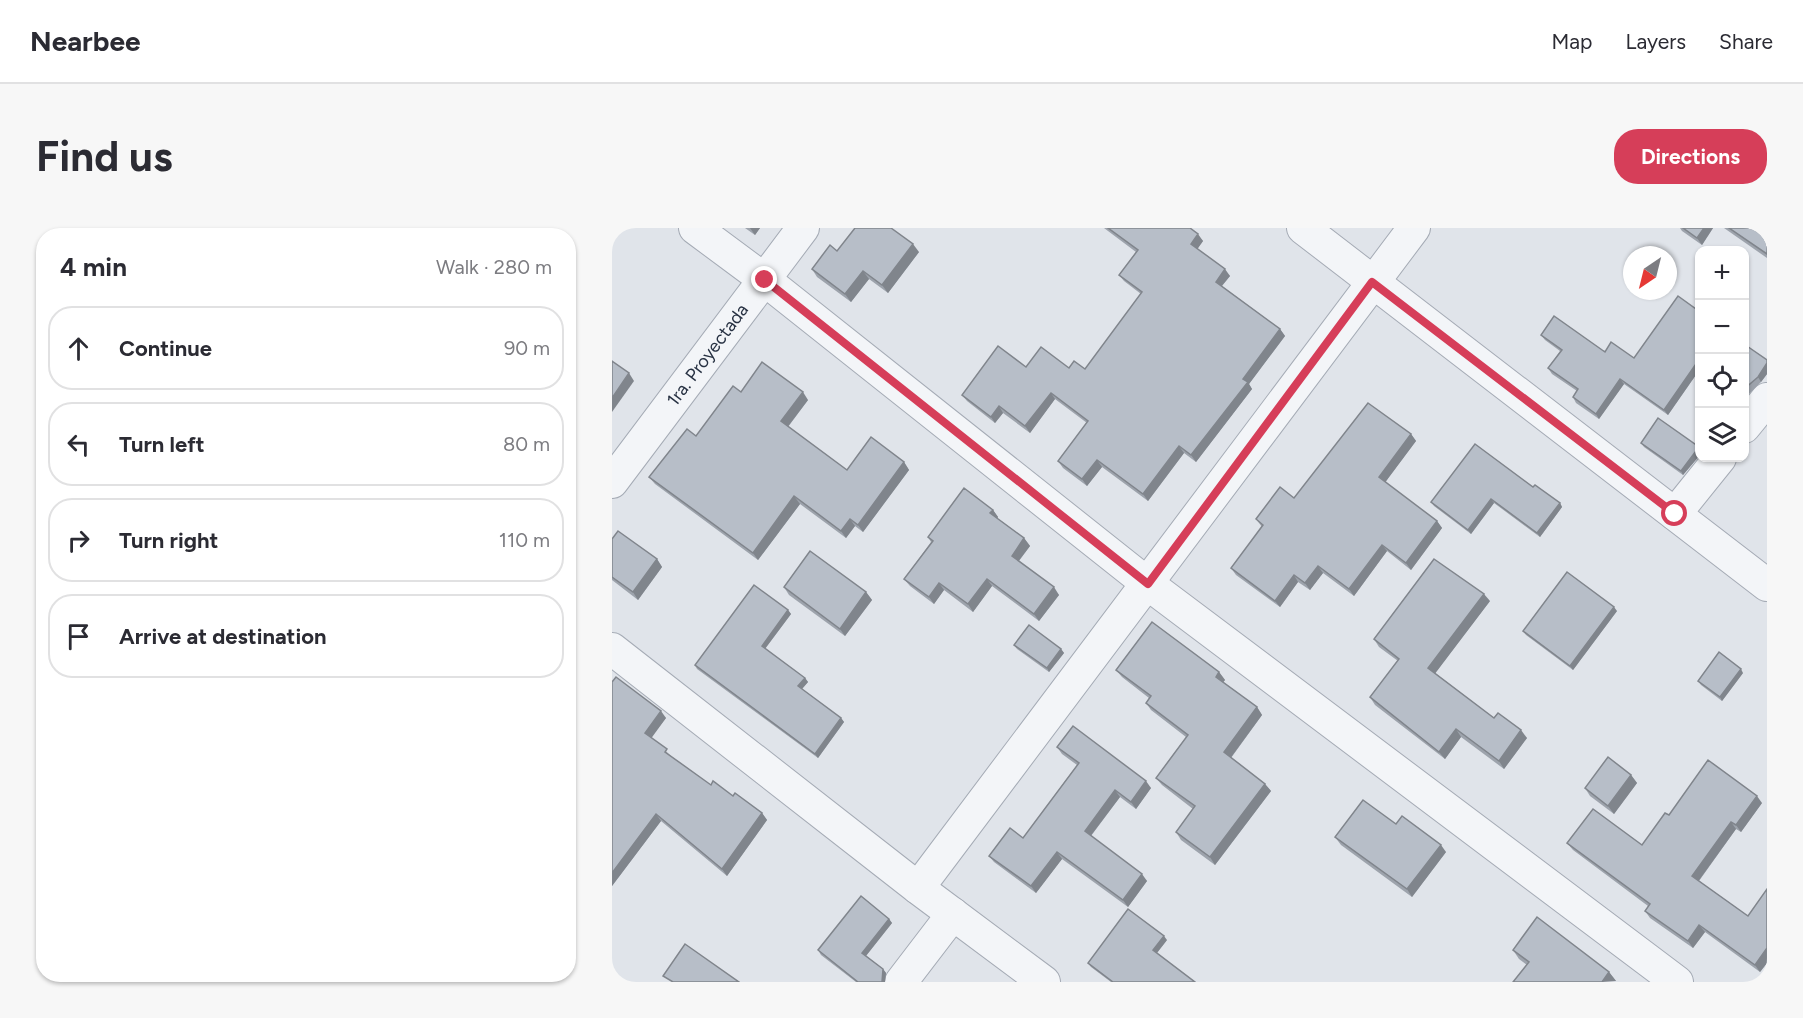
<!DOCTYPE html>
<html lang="en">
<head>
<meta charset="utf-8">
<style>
  :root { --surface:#fff; --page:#f7f7f7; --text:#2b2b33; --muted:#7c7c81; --line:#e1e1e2; --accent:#d63e59 }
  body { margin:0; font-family:Figtree,sans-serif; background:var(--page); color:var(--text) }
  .controls { position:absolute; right:18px; top:18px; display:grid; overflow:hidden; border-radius:12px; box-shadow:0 2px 4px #0004 }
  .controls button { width:54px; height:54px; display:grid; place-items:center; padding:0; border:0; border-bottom:2px solid var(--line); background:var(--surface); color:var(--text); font:30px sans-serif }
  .compass { position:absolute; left:1011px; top:18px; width:54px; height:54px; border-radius:50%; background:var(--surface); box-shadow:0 2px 4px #0004; rotate:215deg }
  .stop { position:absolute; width:18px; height:18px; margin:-14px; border:4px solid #d63e59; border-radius:50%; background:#fff }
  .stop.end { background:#d63e59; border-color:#fff; box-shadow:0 2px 6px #0008 }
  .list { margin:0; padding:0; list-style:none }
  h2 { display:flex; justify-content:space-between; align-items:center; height:78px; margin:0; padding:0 24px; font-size:26px }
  h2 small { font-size:20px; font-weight:400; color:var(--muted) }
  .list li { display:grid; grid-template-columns:39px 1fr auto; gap:18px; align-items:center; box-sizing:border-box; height:84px; margin:0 12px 12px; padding:0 12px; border:2px solid var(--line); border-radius:24px }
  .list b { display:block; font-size:22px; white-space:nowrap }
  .list em { font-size:20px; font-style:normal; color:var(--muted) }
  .icon { flex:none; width:33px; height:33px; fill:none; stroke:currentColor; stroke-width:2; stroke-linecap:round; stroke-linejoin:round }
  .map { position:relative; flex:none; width:1155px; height:754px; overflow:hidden; border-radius:24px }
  header { display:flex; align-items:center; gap:36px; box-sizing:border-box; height:84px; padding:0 30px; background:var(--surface); border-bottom:2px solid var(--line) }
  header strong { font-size:28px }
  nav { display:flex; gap:33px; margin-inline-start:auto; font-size:21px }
  .intro { display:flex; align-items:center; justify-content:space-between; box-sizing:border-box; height:144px; padding:0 36px }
  h1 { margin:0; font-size:42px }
  .button { padding:15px 27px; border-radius:24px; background:var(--accent); color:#fff; font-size:21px; font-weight:700 }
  main { display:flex; gap:36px; padding:0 36px }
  aside { flex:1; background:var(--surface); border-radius:24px; box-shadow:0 2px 4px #0004 }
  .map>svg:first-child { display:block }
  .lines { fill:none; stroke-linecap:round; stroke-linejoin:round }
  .street-casing { stroke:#a5abb5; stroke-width:34 }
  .street { stroke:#f3f5f8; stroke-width:32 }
  .wall { fill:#9da3ac }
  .shaded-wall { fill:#80858c }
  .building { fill:#b7bec8; stroke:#80858c; stroke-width:1.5 }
  .route { stroke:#d63e59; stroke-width:8 }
  .labels { text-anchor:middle; stroke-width:5; stroke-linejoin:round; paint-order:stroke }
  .street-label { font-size:18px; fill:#283243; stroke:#f0f3f7 }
</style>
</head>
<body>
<header>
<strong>Nearbee</strong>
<nav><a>Map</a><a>Layers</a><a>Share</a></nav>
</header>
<div class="intro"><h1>Find us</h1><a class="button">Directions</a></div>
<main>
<aside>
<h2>4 min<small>Walk · 280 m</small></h2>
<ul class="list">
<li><svg class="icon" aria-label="ahead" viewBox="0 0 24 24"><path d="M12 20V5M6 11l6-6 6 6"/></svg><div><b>Continue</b></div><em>90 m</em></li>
<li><svg class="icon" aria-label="left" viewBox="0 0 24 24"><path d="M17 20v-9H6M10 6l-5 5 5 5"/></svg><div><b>Turn left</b></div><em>80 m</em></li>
<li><svg class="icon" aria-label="right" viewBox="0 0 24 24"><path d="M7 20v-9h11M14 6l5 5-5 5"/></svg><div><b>Turn right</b></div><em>110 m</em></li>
<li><svg class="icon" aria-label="arrive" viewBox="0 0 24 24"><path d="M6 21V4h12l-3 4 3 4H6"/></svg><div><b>Arrive at destination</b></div></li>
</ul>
</aside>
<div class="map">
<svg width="1155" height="754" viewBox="0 0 1155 754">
  <rect width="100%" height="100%" fill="#e0e4ea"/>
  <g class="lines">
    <g class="street-casing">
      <g id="street">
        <path d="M 83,0 L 153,52 L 536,356 L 1065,754"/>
        <path d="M 691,0 L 1155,357"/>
        <path d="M 1132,199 L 1155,171"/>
        <path id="s1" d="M 0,254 L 191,0"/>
        <path d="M 1063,286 L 1108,230"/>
        <path d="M 0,421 L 306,660 L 432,754"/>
        <path d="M 306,660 L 802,0"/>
        <path d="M 289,754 L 341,686"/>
      </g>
    </g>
    <use href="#street" class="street"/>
  </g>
  <g class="wall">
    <path d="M 133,0 L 148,0 L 143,7 Z"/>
    <path d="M 492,0 L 578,0 L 591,13 L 585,21 L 618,48 L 610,58 L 668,101 L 673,108 L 637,156 L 640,161 L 584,234 L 572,225 L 536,273 L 490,239 L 475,258 L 451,240 L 446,233 L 475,195 L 443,171 L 418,205 L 391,185 L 383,195 L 355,173 L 350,167 L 414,139 L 457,140 L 473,141 L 529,66 L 512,53 L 507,47 L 524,24 Z"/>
    <path d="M 1068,0 L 1101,0 L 1090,17 L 1070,3 Z"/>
    <path d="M 1112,0 L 1155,0 L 1155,30 Z"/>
    <path d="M 225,23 L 307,24 L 276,65 L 257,51 L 239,74 L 205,49 L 200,41 Z"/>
    <path d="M 1088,84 L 1088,141 L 1056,187 L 1012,156 L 987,191 L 964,175 L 961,169 L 965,163 L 940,146 L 936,140 L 948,123 L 933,112 L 929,107 L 1022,130 Z"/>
    <path d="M 1132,116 L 1155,132 L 1155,146 L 1149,154 L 1134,169 L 1132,168 Z"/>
    <path d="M 129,164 L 196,172 L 176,199 L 235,242 L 292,234 L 297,242 L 251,304 L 243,298 L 234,310 L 188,276 L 146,332 L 43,256 L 37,249 L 84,208 Z"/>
    <path d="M 799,206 L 804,213 L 773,254 L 825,293 L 830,300 L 799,342 L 775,323 L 742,368 L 711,345 L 698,362 L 686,354 L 668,379 L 624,347 L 619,340 L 650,299 L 644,291 Z"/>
    <path d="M 1029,215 L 1087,219 L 1088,227 L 1071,247 L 1032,219 Z"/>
    <path d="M 921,259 L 948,275 L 950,279 L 928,309 L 882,275 L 859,306 L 822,278 L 819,274 Z"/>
    <path d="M 381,282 L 386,289 L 385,290 L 412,310 L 418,318 L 407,333 L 447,367 L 427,393 L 380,358 L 361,384 L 332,362 L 322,376 L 298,358 L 292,351 L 319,314 L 316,309 Z"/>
    <path d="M 0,311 L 45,331 L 50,339 L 26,372 L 0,352 Z"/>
    <path d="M 172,359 L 254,364 L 260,372 L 233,408 L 177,367 Z"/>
    <path d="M 878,373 L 823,445 L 882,490 L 915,510 L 892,541 L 849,509 L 833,531 L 763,477 L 758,469 L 786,433 L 767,419 L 762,411 Z"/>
    <path d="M 176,382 L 179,386 L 153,421 L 193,450 L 196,454 L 190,461 L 229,490 L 232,494 L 206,530 L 85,441 L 83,437 Z"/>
    <path d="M 1005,383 L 961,442 L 914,407 L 911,403 Z"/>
    <path d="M 402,417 L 449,421 L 452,425 L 437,444 L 405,421 Z"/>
    <path d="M 504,442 L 607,444 L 613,452 L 611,454 L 645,479 L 650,487 L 619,530 L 653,556 L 659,563 L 603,637 L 569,612 L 564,604 L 581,581 L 550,557 L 544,550 L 574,509 L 539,482 L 534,475 L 537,470 L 510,449 Z"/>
    <path d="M 1131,445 L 1110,473 L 1089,457 L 1086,453 Z"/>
    <path d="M 0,454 L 54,490 L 39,509 L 60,529 L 99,557 L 121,568 L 150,585 L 155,592 L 115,648 L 49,593 L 0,658 Z"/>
    <path d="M 445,519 L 539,560 L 524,581 L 508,569 L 479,608 L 535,653 L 516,679 L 450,631 L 424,665 L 382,634 L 377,628 L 411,610 L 465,537 L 450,526 Z"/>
    <path d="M 1019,547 L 1025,555 L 1002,586 L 978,568 L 973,560 Z"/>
    <path d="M 1150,575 L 1129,604 L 1124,601 L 1087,653 L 1136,688 L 1155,661 L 1155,735 L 1148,744 L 1093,704 L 1081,720 L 1038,690 L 1033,683 L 1036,678 L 961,622 L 955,615 L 1030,617 L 1057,587 Z"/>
    <path d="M 723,609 L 834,624 L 800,669 L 729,617 Z"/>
    <path d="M 277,691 L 280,695 L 254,728 L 271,741 L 274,745 L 273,754 L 244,754 L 209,727 L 206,722 Z"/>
    <path d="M 555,712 L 545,725 L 583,754 L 499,754 L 479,739 L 476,735 Z"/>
    <path d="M 901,722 L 997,744 L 1004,753 L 915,737 L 907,731 Z"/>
  </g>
  <g class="shaded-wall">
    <path d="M 138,0 L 148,0 L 143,7 Z"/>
    <path d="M 1092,0 L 1101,0 L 1090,17 L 1085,10 Z"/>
    <path d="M 586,6 L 591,13 L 584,23 L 579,16 Z"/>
    <path d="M 301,16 L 307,24 L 276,65 L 270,57 Z"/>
    <path d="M 613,41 L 618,48 L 608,60 L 604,54 Z"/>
    <path d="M 251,43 L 257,51 L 239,74 L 233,66 Z"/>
    <path d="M 668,101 L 673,108 L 637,156 L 640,161 L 584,234 L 579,227 L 631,151 Z"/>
    <path d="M 1086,133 L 1088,134 L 1088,141 L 1056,187 L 1052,182 Z"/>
    <path d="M 1155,135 L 1155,146 L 1149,154 L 1146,149 Z"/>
    <path d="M 17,145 L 22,153 L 0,184 L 0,170 Z"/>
    <path d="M 1008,151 L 1012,156 L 987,191 L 984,186 Z"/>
    <path d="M 191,164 L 196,172 L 174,201 L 169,193 Z"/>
    <path d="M 439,165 L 443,171 L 418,205 L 413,198 Z"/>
    <path d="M 387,178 L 391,185 L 383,195 L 379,189 Z"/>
    <path d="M 799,206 L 804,213 L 772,256 L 767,249 Z"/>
    <path d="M 567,218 L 572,225 L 536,273 L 531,266 Z"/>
    <path d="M 1087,219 L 1088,227 L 1071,247 L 1069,243 Z"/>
    <path d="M 485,232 L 490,239 L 475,258 L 470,251 Z"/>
    <path d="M 292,234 L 297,242 L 251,304 L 246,297 Z"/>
    <path d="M 182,268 L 188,276 L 146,332 L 141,325 Z"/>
    <path d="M 879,271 L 882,275 L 859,306 L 856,302 Z"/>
    <path d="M 948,275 L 950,279 L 928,309 L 925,305 Z"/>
    <path d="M 381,282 L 386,289 L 384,293 L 378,285 Z"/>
    <path d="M 238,291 L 243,298 L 234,310 L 229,303 Z"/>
    <path d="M 825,293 L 830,300 L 799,342 L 794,335 Z"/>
    <path d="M 412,310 L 418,318 L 405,335 L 400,328 Z"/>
    <path d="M 770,317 L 775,323 L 742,368 L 737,361 Z"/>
    <path d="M 45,331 L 50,339 L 26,372 L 21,364 Z"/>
    <path d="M 706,338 L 711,345 L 698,362 L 693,355 Z"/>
    <path d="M 682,347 L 686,354 L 668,379 L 663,373 Z"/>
    <path d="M 375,351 L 380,358 L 361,384 L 356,376 Z"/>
    <path d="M 327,355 L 332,362 L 322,376 L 317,369 Z"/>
    <path d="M 442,359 L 447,367 L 427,393 L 422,386 Z"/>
    <path d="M 254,364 L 260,372 L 233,408 L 228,401 Z"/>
    <path d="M 872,366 L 878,373 L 822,447 L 816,440 Z"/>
    <path d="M 1002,379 L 1005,383 L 961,442 L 958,438 Z"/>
    <path d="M 176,382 L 179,386 L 152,422 L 150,418 Z"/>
    <path d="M 449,421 L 452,425 L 437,444 L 435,440 Z"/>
    <path d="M 1129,441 L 1131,445 L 1110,473 L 1108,469 Z"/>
    <path d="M 607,444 L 613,452 L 609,457 L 604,449 Z"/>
    <path d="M 193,450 L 196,454 L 189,462 L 186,458 Z"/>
    <path d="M 645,479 L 650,487 L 617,532 L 612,524 Z"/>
    <path d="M 49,483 L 54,490 L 38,512 L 33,505 Z"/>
    <path d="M 229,490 L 232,494 L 206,530 L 203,526 Z"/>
    <path d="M 844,501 L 849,509 L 833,531 L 827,524 Z"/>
    <path d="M 909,502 L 915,510 L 892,541 L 887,533 Z"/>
    <path d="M 1019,547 L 1025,555 L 1002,586 L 996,578 Z"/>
    <path d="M 534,553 L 539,560 L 524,581 L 519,574 Z"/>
    <path d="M 653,556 L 659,563 L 603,637 L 598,629 Z"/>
    <path d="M 503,562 L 508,569 L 477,610 L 473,603 Z"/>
    <path d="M 1145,568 L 1150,575 L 1129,604 L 1124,597 Z"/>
    <path d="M 150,585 L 155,592 L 115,648 L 110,641 Z"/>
    <path d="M 44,586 L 49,593 L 0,658 L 0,645 Z"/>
    <path d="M 1119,594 L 1124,601 L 1085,655 L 1080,648 Z"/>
    <path d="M 829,617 L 834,624 L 800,669 L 795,661 Z"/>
    <path d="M 445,624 L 450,631 L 424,665 L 419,658 Z"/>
    <path d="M 530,646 L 535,653 L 516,679 L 511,672 Z"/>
    <path d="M 277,691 L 280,695 L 253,729 L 250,725 Z"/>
    <path d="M 1087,697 L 1093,704 L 1081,720 L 1076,713 Z"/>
    <path d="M 552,708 L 555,712 L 544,726 L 541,722 Z"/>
    <path d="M 1155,720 L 1155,735 L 1148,744 L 1143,737 Z"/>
    <path d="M 271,741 L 274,745 L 273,754 L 270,754 Z"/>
    <path d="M 997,744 L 1004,753 L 990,754 Z"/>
  </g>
  <g class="building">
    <path d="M 243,0 L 279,0 L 301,16 L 270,57 L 251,43 L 233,66 L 200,41 L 218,17 L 225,23 Z"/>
    <path d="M 496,0 L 578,0 L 586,6 L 579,16 L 613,41 L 604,54 L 668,101 L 631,151 L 636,154 L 579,227 L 567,218 L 531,266 L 485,232 L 470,251 L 446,233 L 476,193 L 439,165 L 413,198 L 387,178 L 379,189 L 350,167 L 386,118 L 414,139 L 429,119 L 457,140 L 462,133 L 473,141 L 530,64 L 507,47 L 526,22 Z"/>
    <path d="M 1071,0 L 1092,0 L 1085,10 Z"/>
    <path d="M 1117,0 L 1155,0 L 1155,26 Z"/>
    <path d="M 1066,68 L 1088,84 L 1088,133 L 1086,133 L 1052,182 L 1008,151 L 984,186 L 961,169 L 966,161 L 936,140 L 950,122 L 929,107 L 942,88 L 993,124 L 999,114 L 1022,130 Z"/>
    <path d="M 1132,116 L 1155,132 L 1155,135 L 1146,149 L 1132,161 Z"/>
    <path d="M 0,133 L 17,145 L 0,170 Z"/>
    <path d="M 150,134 L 191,164 L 169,193 L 235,242 L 259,209 L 292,234 L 246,297 L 238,291 L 229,303 L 182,268 L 141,325 L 37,249 L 75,201 L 84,208 L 121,158 L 129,164 Z"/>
    <path d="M 756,175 L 799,206 L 767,249 L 825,293 L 794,335 L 770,317 L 737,361 L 706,338 L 693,355 L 682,347 L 663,373 L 619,340 L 651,297 L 644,291 L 668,259 L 682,270 Z"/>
    <path d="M 1046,190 L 1087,219 L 1069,243 L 1029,215 Z"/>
    <path d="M 863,216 L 921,259 L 923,257 L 948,275 L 925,305 L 879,271 L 856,302 L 819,274 Z"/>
    <path d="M 352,260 L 381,282 L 378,285 L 412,310 L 400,328 L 442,359 L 422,386 L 375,351 L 356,376 L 327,355 L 317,369 L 292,351 L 321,313 L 316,309 Z"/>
    <path d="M 6,303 L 45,331 L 21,364 L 0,349 L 0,311 Z"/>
    <path d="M 198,323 L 254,364 L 228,401 L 172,359 Z"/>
    <path d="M 822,331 L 872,366 L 816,440 L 882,490 L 886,485 L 909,502 L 887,533 L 844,501 L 827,524 L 758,469 L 787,431 L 762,411 Z"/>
    <path d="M 955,344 L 1002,379 L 958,438 L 911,403 Z"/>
    <path d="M 142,357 L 176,382 L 150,418 L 193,450 L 186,458 L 229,490 L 203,526 L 83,437 Z"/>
    <path d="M 540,394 L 607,444 L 604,449 L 645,479 L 612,524 L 653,556 L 598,629 L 564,604 L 583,578 L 544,550 L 576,507 L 534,475 L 539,468 L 504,442 Z"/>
    <path d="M 417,397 L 449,421 L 435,440 L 402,417 Z"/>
    <path d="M 1107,424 L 1129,441 L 1108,469 L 1086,453 Z"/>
    <path d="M 4,449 L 49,483 L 33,505 L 55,521 L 53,524 L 99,557 L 101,553 L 121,568 L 123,565 L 150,585 L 110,641 L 44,586 L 0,645 L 0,454 Z"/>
    <path d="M 461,498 L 534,553 L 519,574 L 503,562 L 473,603 L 530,646 L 511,672 L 445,624 L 419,658 L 377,628 L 398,600 L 411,610 L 467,535 L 445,519 Z"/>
    <path d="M 996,529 L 1019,547 L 996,578 L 973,560 Z"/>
    <path d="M 1096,532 L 1145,568 L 1124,597 L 1119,594 L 1080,648 L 1136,688 L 1155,661 L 1155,720 L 1143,737 L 1087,697 L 1076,713 L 1033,683 L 1038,676 L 955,615 L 981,581 L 1030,617 L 1053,585 L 1057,587 Z"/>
    <path d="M 751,572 L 784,596 L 790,588 L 829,617 L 795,661 L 723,609 Z"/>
    <path d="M 249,668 L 277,691 L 250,725 L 271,741 L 270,754 L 246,754 L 206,722 Z"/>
    <path d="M 516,681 L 552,708 L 541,722 L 583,754 L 501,754 L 476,735 Z"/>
    <path d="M 925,689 L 997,744 L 990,754 L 901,754 L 917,734 L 901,722 Z"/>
    <path d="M 73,716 L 127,754 L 61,754 L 51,748 Z"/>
  </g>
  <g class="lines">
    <path class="route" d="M 153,52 L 536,356 L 760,54 L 1063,286"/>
  </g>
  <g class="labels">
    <g class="street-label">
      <text dy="6" stroke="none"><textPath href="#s1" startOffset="159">1ra. Proyectada</textPath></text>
    </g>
  </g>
</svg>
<div class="controls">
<button>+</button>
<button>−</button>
<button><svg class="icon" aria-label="locate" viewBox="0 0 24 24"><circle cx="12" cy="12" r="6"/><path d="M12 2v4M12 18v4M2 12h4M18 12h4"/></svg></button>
<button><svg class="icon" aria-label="layers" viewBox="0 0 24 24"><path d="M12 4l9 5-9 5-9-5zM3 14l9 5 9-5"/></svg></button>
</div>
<svg class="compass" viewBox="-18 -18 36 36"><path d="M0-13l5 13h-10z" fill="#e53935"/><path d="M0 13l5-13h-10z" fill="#7c7c81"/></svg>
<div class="stop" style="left:1063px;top:286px"></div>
<div class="stop end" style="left:153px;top:52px"></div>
</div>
</main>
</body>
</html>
